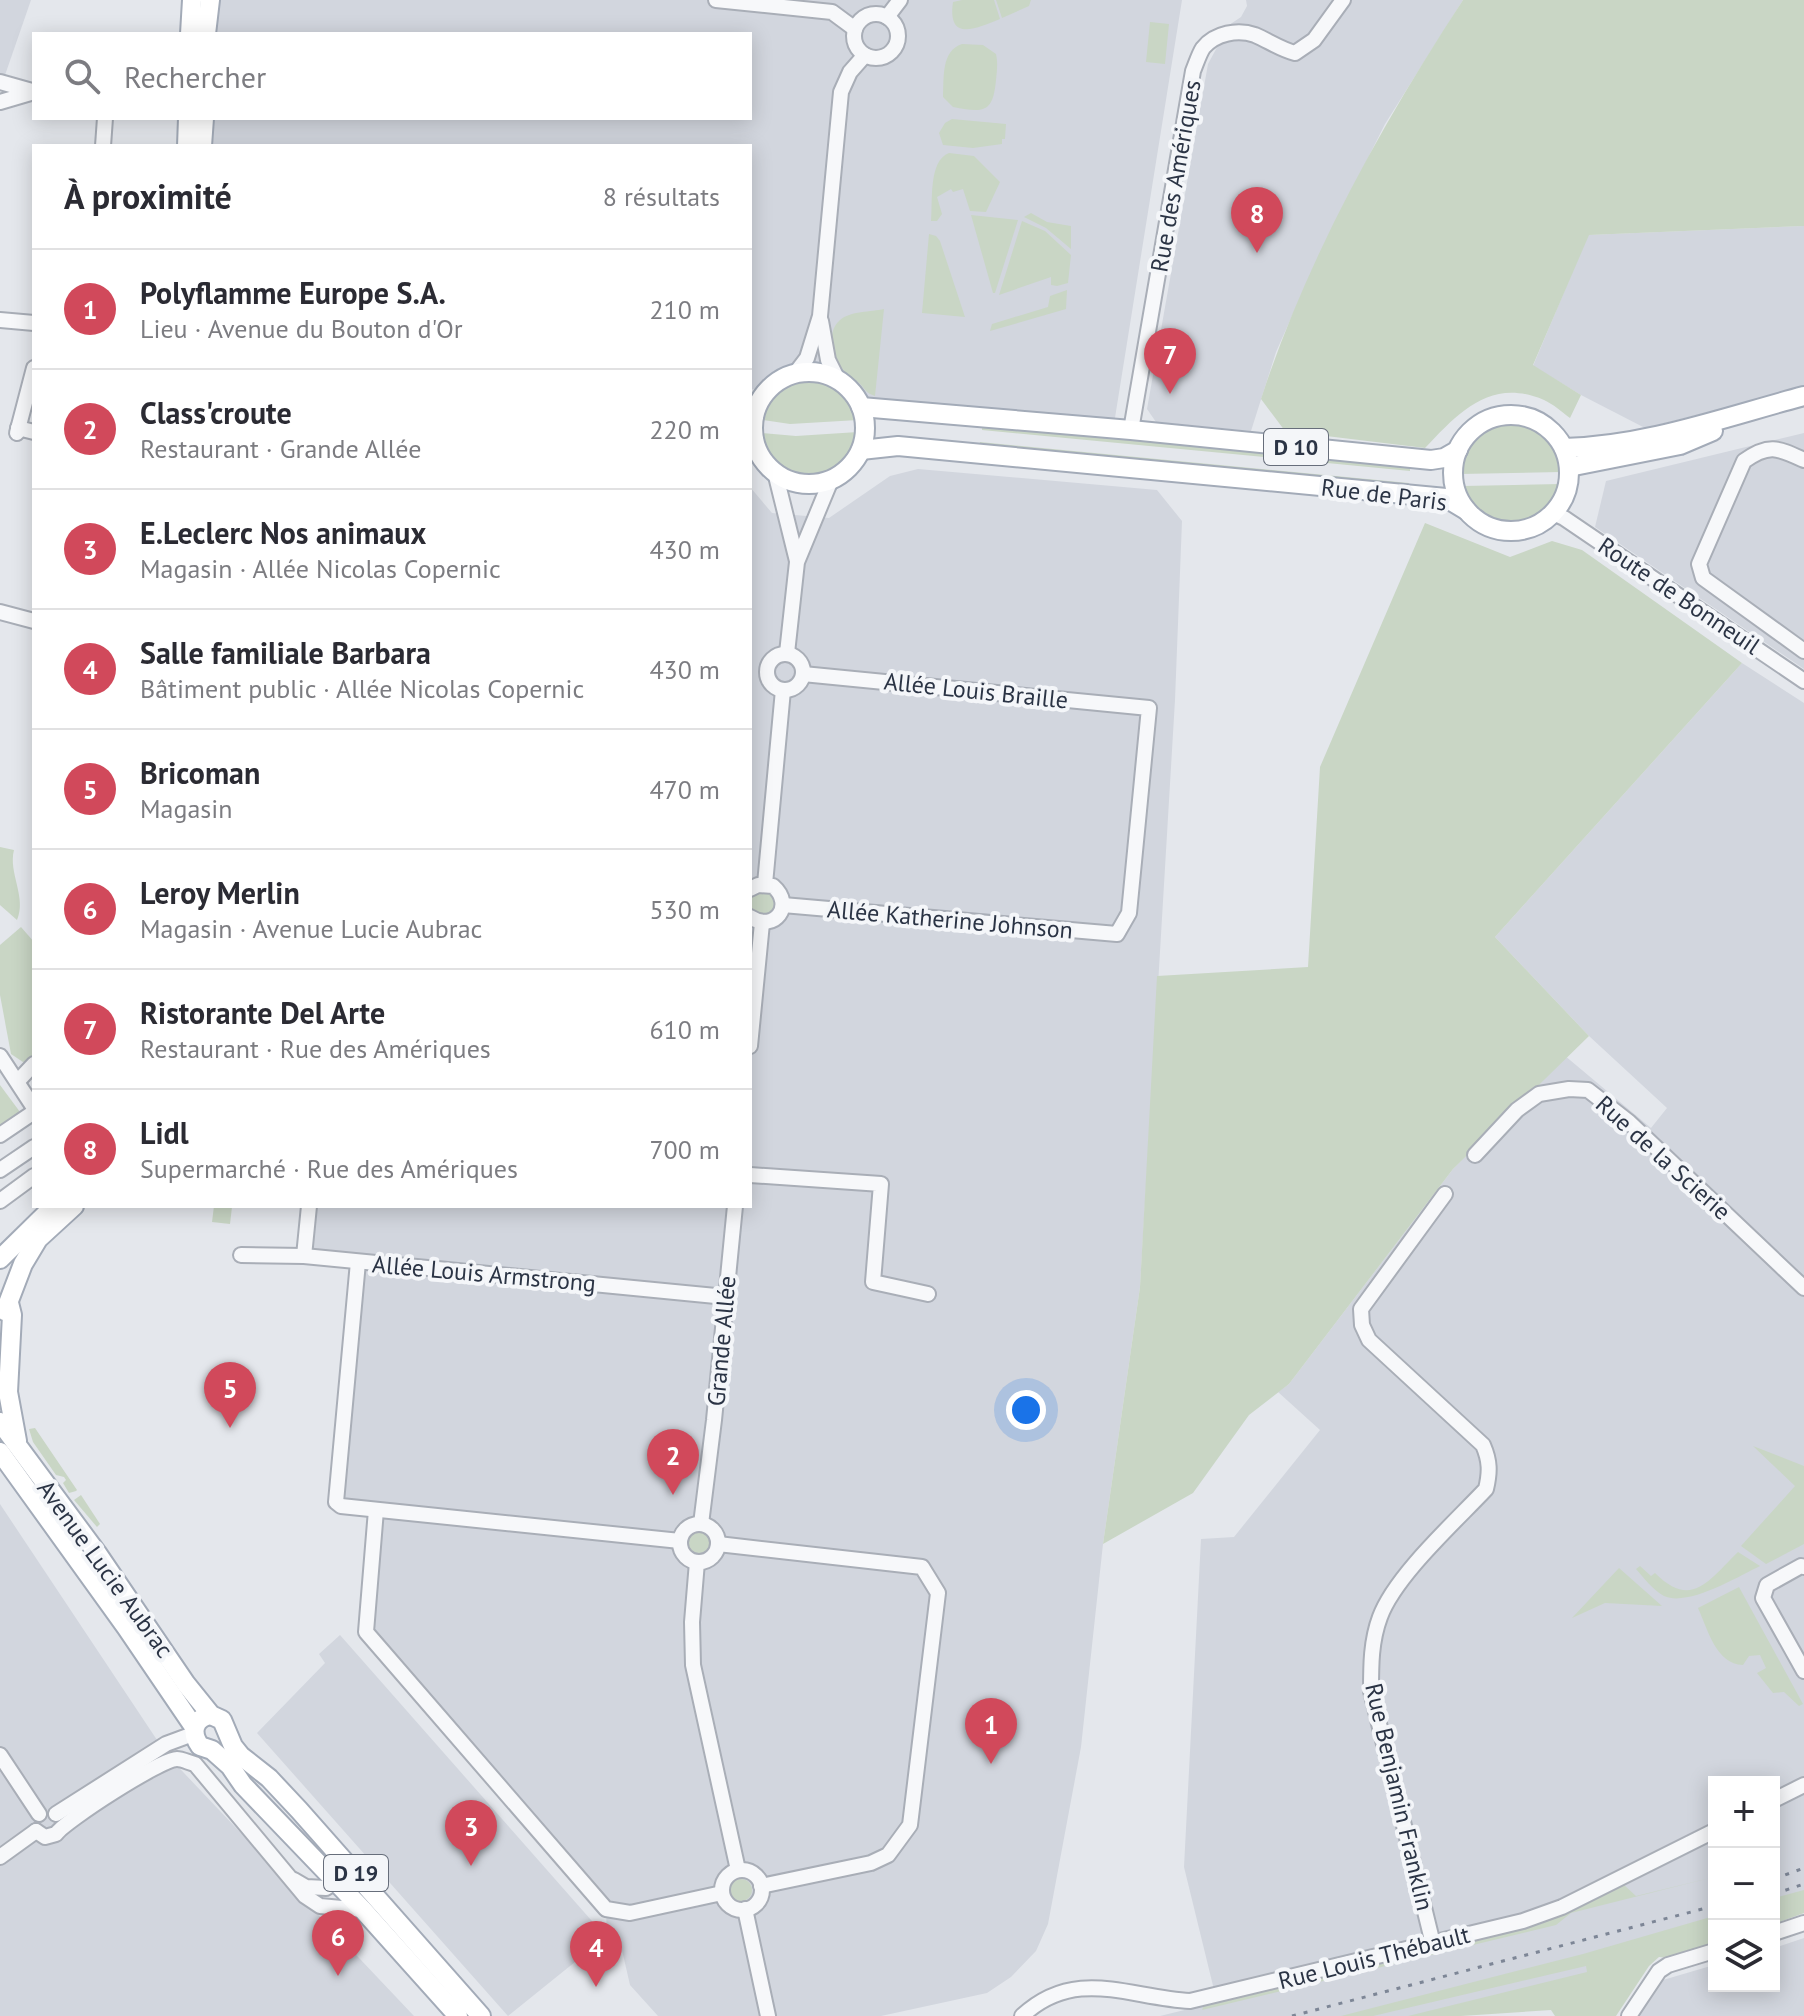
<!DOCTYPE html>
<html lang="fr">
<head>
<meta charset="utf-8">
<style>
  :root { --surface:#fff; --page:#f7f7f7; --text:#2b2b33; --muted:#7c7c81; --line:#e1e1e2; --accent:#d1495b }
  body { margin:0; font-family:"PT Sans",sans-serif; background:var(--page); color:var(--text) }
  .controls { position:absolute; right:24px; bottom:24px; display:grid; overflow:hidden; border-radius:0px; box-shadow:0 4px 20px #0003 }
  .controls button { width:72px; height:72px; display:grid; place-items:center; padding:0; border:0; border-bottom:2px solid var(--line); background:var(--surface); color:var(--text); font:40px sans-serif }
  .you { position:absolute; left:1026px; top:1410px; width:28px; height:28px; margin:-20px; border:6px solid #fff; border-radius:50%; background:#1a73e8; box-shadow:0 0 0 12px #1a73e833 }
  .badge { display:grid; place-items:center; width:52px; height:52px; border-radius:50%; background:var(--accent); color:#fff; font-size:26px; font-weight:700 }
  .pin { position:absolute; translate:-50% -66px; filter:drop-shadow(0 2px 4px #0008) }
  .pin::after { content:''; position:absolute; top:42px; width:28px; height:24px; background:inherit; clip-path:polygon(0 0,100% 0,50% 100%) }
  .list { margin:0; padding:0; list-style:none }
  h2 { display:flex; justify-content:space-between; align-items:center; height:104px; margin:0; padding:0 32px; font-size:34px }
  h2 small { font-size:26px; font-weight:400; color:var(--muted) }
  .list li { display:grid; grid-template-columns:52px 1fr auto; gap:24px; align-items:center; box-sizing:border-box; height:120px; padding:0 32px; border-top:2px solid var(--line) }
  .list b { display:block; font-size:30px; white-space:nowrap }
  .list p { margin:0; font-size:26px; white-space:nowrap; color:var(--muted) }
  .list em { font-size:26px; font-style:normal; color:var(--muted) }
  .icon { flex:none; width:44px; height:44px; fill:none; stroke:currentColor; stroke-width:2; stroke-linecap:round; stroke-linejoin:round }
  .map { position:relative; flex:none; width:1804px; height:2016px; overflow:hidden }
  .search { position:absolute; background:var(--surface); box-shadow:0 4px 20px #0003; left:32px; top:32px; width:720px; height:88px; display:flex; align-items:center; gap:20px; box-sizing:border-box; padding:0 28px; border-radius:0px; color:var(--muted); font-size:30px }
  .panel { position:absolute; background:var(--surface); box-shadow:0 4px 20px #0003; left:32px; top:144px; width:720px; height:1064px; border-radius:0px }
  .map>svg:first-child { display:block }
  .built { fill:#d2d6de }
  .green { fill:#c9d6c5 }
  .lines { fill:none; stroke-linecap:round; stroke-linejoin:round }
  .minor-casing { stroke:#a9aeb7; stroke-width:18 }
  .major-casing { stroke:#a3abb8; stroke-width:22 }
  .minor { stroke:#f7f8fa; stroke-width:14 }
  .major { stroke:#fff; stroke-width:18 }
  .rail { stroke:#7d8696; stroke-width:3; stroke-dasharray:4 8; stroke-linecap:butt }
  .labels { text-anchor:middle; stroke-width:8; stroke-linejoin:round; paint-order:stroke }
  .shield { fill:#f4f6f9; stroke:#676e7b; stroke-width:2 }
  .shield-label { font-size:22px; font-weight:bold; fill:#2b3445 }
  .street-label { font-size:24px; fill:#2b3445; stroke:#f4f6f9 }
</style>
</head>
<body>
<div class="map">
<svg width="1804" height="2016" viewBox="0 0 1804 2016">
  <rect width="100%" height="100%" fill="#e4e7ec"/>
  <g class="built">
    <path d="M 0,0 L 31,0 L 4,78 L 0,76 Z"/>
    <path d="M 190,0 L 1182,0 L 1114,424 L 750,389 L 750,146 L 189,146 L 189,118 L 750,118 L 750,34 L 190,34 Z"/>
    <path d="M 1246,0 L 1463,0 L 1385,124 L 1316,262 L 1276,352 L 1251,431 L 1156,422 L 1147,409 L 1208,64 L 1229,25 L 1241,17 L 1247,6 Z"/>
    <path d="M 1804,226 L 1804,388 L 1645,428 L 1581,395 L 1533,366 L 1588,235 Z"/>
    <path d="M 1804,433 L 1804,669 L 1595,527 L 1606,481 Z"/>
    <path d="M 918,469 L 1157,490 L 1182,521 L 1175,700 L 1140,1287 L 1103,1544 L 1081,1747 L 1048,1924 L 1036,1951 L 1011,1977 L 987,1993 L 881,2016 L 658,2016 L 630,1985 L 619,1937 L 607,1935 L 606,1911 L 365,1633 L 374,1512 L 337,1507 L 361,1265 L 301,1258 L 307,1206 L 750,1206 L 750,487 L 772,513 L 829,518 L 890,476 Z"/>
    <path d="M 1742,663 L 1804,703 L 1804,1901 L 1774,1913 L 1774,1782 L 1714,1782 L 1714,1936 L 1666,1954 L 1411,2016 L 1160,2016 L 1217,2002 L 1184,1867 L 1201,1539 L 1234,1537 L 1320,1430 L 1278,1392 L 1289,1384 L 1453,1169 L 1564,1055 L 1651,1128 L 1667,1108 L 1589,1036 L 1495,937 Z"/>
    <path d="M 0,1504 L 167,1755 L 414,2016 L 0,2016 Z"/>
    <path d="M 340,1635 L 606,1937 L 508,2016 L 257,1733 L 325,1663 L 319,1654 Z"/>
    <path d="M 1804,1938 L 1804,2016 L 1637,2016 L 1663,1980 L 1714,1965 L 1714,1986 L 1774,1986 L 1774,1948 Z"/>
  </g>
  <g class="green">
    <path d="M 962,0 L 994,0 L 1000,19 C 977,28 947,43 953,2 Z"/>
    <path d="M 996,0 L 1031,0 L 1029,6 L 1002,18 Z"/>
    <path d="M 1463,0 L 1804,0 L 1804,226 L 1589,235 L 1533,365 L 1581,395 L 1570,418 C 1562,412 1553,404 1544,400 C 1491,377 1459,412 1425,448 L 1285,431 L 1261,399 C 1306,260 1383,122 1463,0 Z"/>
    <path d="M 1150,22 L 1169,24 L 1165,64 L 1146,62 Z"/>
    <path d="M 962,44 L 983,45 L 996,54 C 998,63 997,71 996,80 C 993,113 984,113 953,107 L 943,97 C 944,78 941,51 962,44 Z"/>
    <path d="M 952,119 L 1006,124 L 1005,139 L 1002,139 L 1002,144 L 973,148 L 943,145 L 939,133 L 945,123 Z"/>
    <path d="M 949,153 L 974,156 L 1000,182 L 986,212 L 970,211 L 963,189 L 953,192 L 951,189 L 937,197 L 942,214 L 937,221 L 931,221 C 933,202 928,161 949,153 Z"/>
    <path d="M 1031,213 L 1047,222 L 1071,226 L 1071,249 L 1046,228 L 1024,217 Z"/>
    <path d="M 971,215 L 1018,220 L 995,293 L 993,293 Z"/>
    <path d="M 1022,221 L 1045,231 L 1071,255 L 1068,283 L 1057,286 L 1051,285 L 1051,277 L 999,295 Z"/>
    <path d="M 929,234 L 936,236 L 940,241 L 965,317 L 922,313 Z"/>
    <path d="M 1067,290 L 1066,309 L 990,331 L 992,324 L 1048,307 L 1050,296 Z"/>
    <path d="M 884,309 L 875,396 C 866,393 866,390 860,384 C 858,382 850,377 846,373 C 834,360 824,334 840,320 C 850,311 871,312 884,309 Z"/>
    <path d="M 813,380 C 837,384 851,397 858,420 L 790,424 L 763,420 C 764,394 790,380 813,380 Z"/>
    <path d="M 1506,422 C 1537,422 1558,441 1561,472 L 1460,474 C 1462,446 1479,427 1506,422 Z"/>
    <path d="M 982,423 L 1410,464 L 1410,471 L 982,430 Z"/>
    <path d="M 858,432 C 849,491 771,493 761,433 L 796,436 Z"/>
    <path d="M 980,442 L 1409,483 L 1409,489 L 979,448 Z"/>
    <path d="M 1560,484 C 1545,531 1476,537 1463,486 Z"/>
    <path d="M 1425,523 L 1510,557 L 1552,541 L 1582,550 L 1742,663 L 1495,937 L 1589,1036 L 1453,1169 L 1289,1384 L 1249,1415 L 1193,1493 L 1103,1544 L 1140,1287 L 1157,976 L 1308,967 L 1320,767 Z"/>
    <path d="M 0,847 L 14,850 C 8,873 27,897 17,920 L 0,905 Z"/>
    <circle cx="763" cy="903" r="12"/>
    <path d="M 21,927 L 34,942 L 34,1056 L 31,1061 L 23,1062 L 11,1054 L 0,995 L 0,945 Z"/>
    <path d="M 0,1085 L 20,1112 L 27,1106 L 27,1110 L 0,1131 Z"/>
    <path d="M 214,1206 L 232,1207 L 230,1224 L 212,1222 Z"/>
    <path d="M 35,1428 L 77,1490 L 76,1491 L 69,1493 L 63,1483 L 66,1480 L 64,1477 L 56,1475 L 33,1442 L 29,1429 Z"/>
    <path d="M 1753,1446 L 1804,1466 L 1804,1544 L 1766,1564 L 1741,1546 L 1795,1486 Z"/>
    <path d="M 81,1495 L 100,1524 L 97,1527 L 74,1500 Z"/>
    <circle cx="699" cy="1542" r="11"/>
    <path d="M 1738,1552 L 1760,1566 C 1737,1577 1688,1607 1664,1596 C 1653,1590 1644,1578 1636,1569 L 1640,1566 L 1651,1576 L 1655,1573 C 1692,1610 1709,1580 1738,1552 Z"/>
    <path d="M 1619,1568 L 1662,1606 L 1605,1603 L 1572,1618 Z"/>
    <path d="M 1739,1587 L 1803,1704 L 1799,1706 L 1784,1692 L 1773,1693 L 1757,1673 L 1766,1668 L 1760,1655 L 1749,1656 L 1743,1665 C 1716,1664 1708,1630 1698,1608 Z"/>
    <path d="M 1714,1877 L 1571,1913 L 1556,1925 L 1202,2010 L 1204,2005 L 1541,1924 L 1623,1884 L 1636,1896 Z"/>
    <circle cx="741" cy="1890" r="11"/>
    <path d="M 1804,1890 L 1804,1913 L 1782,1921 L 1783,1925 L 1774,1927 L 1774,1898 Z"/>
    <path d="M 1714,1916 L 1714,1945 L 1668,1958 L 1659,1957 L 1649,1966 L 1616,2016 L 1555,2016 L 1551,2010 L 1461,2016 L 1408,2016 L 1587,1972 L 1586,1966 L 1373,2016 L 1341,2016 L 1583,1954 Z"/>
  </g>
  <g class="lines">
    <g class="minor-casing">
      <g id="minor">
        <path d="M 716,0 L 832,12 L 855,29"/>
        <circle cx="876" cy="36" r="22"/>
        <path d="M 887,17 L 900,0"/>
        <path d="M 0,82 L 32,91"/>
        <path d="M 0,102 L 34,92"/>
        <path d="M 103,146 L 105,118"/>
        <path d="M 0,320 L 34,323"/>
        <path d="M 821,321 L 828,360 L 838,380"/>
        <path d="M 794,375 L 807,358 L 820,316 L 841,92 L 850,72 L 865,55"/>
        <path d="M 18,428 L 34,432"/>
        <path d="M 1131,430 L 1193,71 C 1196,64 1199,54 1203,48 C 1215,33 1238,29 1255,35 C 1269,41 1280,49 1295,53 L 1314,40 L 1343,0"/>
        <path d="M 17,433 L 34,368"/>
        <path d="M 1804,460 C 1778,448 1769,443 1744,461 L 1699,564 L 1703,578 L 1804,651"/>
        <path d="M 775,472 L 797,561"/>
        <path d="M 1553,513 L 1564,518 L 1804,681"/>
        <path d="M 0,612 L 34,621"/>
        <path d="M 787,653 L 797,562 L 831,480"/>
        <circle cx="785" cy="672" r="18"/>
        <path d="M 765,884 L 783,690"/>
        <path d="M 750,889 L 758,885 L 773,886 C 795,905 775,933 750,917"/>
        <path d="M 783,905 L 1117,934 L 1129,913 L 1149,708 L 803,674"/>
        <path d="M 750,1046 L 762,923"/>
        <path d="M 0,1056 L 34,1108"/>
        <path d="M 18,1081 L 34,1064"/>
        <path d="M 0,1135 L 34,1112"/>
        <path d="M 1475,1155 L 1517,1110 L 1539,1094 L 1569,1089 L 1588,1090 L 1629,1122 L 1804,1288"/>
        <path d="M 0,1170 L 34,1147"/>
        <path d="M 750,1175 L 881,1184 L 873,1282 L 928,1294"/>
        <path d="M 0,1201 L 34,1176"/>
        <path d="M 241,1255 L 304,1256 L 726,1297"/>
        <path d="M 304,1256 L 309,1206"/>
        <path d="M 358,1262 L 336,1502 L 341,1506 L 680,1541"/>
        <path d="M 376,1510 L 366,1632 L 606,1909 L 630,1913 L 722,1893"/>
        <path d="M 701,1524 L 714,1420 L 735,1206"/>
        <circle cx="699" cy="1543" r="19"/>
        <path d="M 718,1544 L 922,1567 L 938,1593 L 910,1825 L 888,1855 L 871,1863 L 761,1886"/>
        <path d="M 697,1562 L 692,1622 L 693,1665 L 738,1870"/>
        <path d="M 1804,1567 L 1801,1566 L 1767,1585 L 1763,1598 L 1804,1671"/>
        <path d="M 0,1755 L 39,1814"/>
        <path d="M 1774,1800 L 1804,1785"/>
        <path d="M 56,1814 L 166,1744 L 193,1734"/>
        <path d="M 36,1831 L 45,1837 L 56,1834 C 65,1821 161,1759 177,1759 C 182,1759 190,1763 195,1764 L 305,1896 L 320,1906 L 363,1910"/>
        <path d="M 0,1857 L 36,1831"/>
        <circle cx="742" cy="1890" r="20"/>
        <path d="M 294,1880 L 306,1887 L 326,1888 L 335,1882 L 338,1873"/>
        <path d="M 745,1909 L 768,2016"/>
        <path d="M 1774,1933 L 1804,1923"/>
        <path d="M 1433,1944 L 1371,1691 C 1371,1665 1371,1641 1380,1617 C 1395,1576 1455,1522 1486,1489 C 1490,1472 1490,1461 1483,1445 L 1369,1340 L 1362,1325 L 1361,1309 L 1445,1194"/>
        <path d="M 1022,2016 C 1076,1966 1129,1998 1190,2001 L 1523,1921 L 1562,1907 L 1714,1831"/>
        <path d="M 1629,2016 L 1659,1971 L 1668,1965 L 1714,1951"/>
      </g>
    </g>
    <g class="major-casing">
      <g id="major">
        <path d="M 190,34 L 192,0"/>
        <path d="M 206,34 L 210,0"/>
        <path d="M 187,146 L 188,118"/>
        <path d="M 202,146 L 204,118"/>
        <circle cx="809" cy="428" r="56"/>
        <path d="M 861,407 L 1131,430 L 1431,460 L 1444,458 L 1458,450"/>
        <circle cx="1511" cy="473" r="58"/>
        <path d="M 1564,448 C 1646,446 1725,417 1804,396"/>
        <path d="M 861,450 L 898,446 L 1446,498 L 1466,510"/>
        <path d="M 1569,467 L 1680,445 L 1713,431"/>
        <path d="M 0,1259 L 54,1206"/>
        <path d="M 9,1303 L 12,1315 L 8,1392 L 17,1441"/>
        <path d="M 5,1311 L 23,1264 L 38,1239 L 74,1206"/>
        <path d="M 0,1422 L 97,1553 L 186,1684 L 211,1715 L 222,1720 L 233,1746 L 241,1756 L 269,1778 L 299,1810 L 481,2016"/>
        <path d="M 0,1452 L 126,1627 L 194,1727"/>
        <path d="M 211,1715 C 194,1718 190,1732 200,1746 L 212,1750 L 230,1766 L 243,1785 L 363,1910 L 458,2016"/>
      </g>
    </g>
    <use href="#minor" class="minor"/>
    <use href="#major" class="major"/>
    <g class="rail">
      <path d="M 1774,1879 L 1804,1868"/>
      <path d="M 1774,1894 L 1804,1884"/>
      <path d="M 1292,2016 L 1714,1906"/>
    </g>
  </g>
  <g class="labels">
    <g class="shield">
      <rect x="1264" y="429" width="64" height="36" rx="6"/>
      <rect x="324" y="1855" width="64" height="36" rx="6"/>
    </g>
    <g class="shield-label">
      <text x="1296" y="455">D 10</text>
      <text x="356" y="1881">D 19</text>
    </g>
    <g class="street-label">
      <text transform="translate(1176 176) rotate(-80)" y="8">Rue des Amériques</text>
      <text transform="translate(1384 495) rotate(7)" y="8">Rue de Paris</text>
      <text transform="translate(1679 596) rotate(34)" y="8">Route de Bonneuil</text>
      <text transform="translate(976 691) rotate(6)" y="8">Allée Louis Braille</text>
      <text transform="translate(950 920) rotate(5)" y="8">Allée Katherine Johnson</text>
      <text transform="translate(1663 1158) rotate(42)" y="8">Rue de la Scierie</text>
      <text transform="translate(484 1274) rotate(5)" y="8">Allée Louis Armstrong</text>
      <text transform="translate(722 1341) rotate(-85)" y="8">Grande Allée</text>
      <text transform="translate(105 1569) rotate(54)" y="8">Avenue Lucie Aubrac</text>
      <text transform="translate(1399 1797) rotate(77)" y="8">Rue Benjamin Franklin</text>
      <text transform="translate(1374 1958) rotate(-14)" y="8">Rue Louis Thébault</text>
    </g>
  </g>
</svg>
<div class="controls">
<button>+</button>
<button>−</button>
<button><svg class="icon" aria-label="layers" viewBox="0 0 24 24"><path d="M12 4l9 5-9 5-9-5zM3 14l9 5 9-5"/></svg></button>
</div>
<div class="you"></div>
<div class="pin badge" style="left:991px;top:1764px">1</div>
<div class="pin badge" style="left:673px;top:1495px">2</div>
<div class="pin badge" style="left:471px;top:1866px">3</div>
<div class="pin badge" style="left:596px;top:1987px">4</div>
<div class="pin badge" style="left:230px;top:1428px">5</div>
<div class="pin badge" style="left:338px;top:1976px">6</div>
<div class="pin badge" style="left:1170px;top:394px">7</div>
<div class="pin badge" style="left:1257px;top:253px">8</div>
<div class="search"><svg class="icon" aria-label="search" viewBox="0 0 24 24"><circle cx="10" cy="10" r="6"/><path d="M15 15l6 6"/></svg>Rechercher</div>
<section class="panel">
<h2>À proximité<small>8 résultats</small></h2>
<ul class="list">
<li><span class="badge">1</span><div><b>Polyflamme Europe S.A.</b><p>Lieu · Avenue du Bouton d'Or</p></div><em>210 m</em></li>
<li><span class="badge">2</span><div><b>Class'croute</b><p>Restaurant · Grande Allée</p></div><em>220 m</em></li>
<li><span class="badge">3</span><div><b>E.Leclerc Nos animaux</b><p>Magasin · Allée Nicolas Copernic</p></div><em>430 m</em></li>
<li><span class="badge">4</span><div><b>Salle familiale Barbara</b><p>Bâtiment public · Allée Nicolas Copernic</p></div><em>430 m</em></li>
<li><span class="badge">5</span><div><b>Bricoman</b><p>Magasin</p></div><em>470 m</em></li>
<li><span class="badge">6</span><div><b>Leroy Merlin</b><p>Magasin · Avenue Lucie Aubrac</p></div><em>530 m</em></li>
<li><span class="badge">7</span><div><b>Ristorante Del Arte</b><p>Restaurant · Rue des Amériques</p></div><em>610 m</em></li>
<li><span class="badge">8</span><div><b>Lidl</b><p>Supermarché · Rue des Amériques</p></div><em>700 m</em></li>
</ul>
</section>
</div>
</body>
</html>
